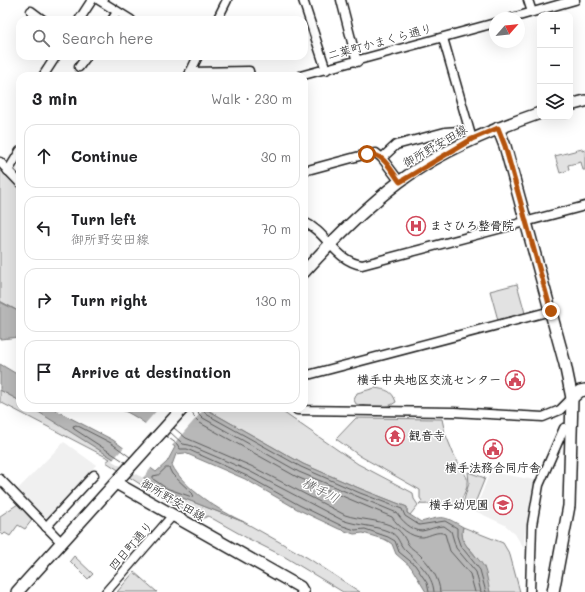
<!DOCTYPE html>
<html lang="en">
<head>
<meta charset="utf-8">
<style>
  :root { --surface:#fff; --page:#f2f2f2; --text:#202124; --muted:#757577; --line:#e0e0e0 }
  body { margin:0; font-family:Mali,"Klee One",sans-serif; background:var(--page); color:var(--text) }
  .controls { position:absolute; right:12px; top:12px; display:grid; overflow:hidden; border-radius:8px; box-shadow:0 4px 16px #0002 }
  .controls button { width:36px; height:36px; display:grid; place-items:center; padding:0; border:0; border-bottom:1px solid var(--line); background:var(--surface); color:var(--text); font:20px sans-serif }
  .compass { position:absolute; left:489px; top:12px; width:36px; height:36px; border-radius:50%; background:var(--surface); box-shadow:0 4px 16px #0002; rotate:63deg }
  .stop { position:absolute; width:12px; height:12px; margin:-9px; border:3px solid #b45309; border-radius:50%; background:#fff }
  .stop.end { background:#b45309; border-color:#fff; box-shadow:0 1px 4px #0008 }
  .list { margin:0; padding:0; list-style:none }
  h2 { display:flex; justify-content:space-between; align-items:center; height:52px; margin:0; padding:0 16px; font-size:17px }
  h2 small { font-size:13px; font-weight:400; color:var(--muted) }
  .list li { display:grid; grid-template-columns:26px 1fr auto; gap:12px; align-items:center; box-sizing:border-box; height:64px; margin:0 8px 8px; padding:0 8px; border:1px solid var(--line); border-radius:12px }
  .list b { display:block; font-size:15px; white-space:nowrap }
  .list p { margin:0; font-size:13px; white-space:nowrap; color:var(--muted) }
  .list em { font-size:13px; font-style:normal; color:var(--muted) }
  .icon { flex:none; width:22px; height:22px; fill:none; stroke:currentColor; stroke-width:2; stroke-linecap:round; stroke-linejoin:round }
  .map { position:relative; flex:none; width:585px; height:592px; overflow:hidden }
  .search { position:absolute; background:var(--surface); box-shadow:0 4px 16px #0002; left:16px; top:16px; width:292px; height:44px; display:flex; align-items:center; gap:10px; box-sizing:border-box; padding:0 14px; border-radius:12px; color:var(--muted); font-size:15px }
  .panel { position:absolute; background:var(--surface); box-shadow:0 4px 16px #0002; left:16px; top:72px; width:292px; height:340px; border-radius:12px }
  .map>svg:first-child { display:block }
  .built { fill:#f0f0f0 }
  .green { fill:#e2e2e2; stroke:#7f7f7f }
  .water { fill:#b8b8b8; stroke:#7a7a7a }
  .pier { fill:#fff }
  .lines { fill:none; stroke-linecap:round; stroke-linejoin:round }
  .shore { stroke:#5a5a5a; stroke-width:1 }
  .street-casing { stroke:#1c1c1c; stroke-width:11 }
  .secondary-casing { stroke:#1c1c1c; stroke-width:14 }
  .street { stroke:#fff; stroke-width:8 }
  .secondary { stroke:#fff; stroke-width:11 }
  .route { stroke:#b45309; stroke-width:5 }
  .labels { text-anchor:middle; stroke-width:3; stroke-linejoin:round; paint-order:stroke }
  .street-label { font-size:12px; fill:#1c1c1c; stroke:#fff }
  .poi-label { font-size:12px; font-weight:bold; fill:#1c1c1c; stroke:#fff; text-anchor:start }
  .water-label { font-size:13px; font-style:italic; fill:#5a5a5a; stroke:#fff }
</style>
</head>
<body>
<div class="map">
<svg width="585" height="592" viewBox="0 0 585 592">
  <rect width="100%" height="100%" fill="#fff"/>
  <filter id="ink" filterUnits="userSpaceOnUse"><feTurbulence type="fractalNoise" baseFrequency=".025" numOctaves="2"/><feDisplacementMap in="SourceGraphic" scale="8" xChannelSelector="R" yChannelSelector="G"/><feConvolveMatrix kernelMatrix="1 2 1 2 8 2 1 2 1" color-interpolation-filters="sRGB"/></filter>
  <g filter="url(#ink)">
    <g class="built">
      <path d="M 64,442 L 96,465 L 48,520 L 18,489 Z"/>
      <path d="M 490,472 L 535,480 L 525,533 L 524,549 L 515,534 L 505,525 L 475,511 Z"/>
    </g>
    <g class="green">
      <path d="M 582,149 L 582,151 L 585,150 L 585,170 L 583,170 L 581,162 L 568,165 L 569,170 L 560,173 L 555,156 Z"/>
      <path d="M 0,167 L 20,187 L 20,312 L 0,301 Z"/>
      <path d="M 517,284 L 525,313 L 498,320 L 490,291 Z"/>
      <path d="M 375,388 C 386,390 392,390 396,402 C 386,410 369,407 356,404 L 354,400 L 357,393 Z"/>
      <path d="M 0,390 L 20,401 L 20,408 L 32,408 L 50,418 L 165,491 L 244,522 L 308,558 L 360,592 L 343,592 L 285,557 L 247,538 L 208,516 L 202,519 L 140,484 L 106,462 L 110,459 L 0,402 Z"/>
      <path d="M 204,408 L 277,408 L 358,464 L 413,493 L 414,499 L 418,505 L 410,515 L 407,513 L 407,507 L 361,489 L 303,464 Z"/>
      <path d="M 356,418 L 442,419 L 445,433 L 454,455 L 467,478 L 467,487 L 461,501 L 454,505 C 440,498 433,506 419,504 L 422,501 L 420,498 L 420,490 L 360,456 L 336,439 Z"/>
      <path d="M 468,472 L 485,478 L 473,508 L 463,503 L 469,483 Z"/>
      <path d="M 18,504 L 32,520 L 25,529 L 18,525 L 10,536 L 5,533 L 3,535 L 0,533 L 0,516 Z"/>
      <path d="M 463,527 L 503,543 L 510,555 L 520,592 L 490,592 C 486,581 482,567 476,557 C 469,544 458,545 463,527 Z"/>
      <path d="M 74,556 L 93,574 L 88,579 L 70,561 Z"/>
      <path d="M 134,572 L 157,592 L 117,592 Z"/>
    </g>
    <g class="water">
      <path d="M 0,302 L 20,312 L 20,337 L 0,339 Z"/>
      <path d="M 0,364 L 20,376 L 20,401 L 0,390 Z"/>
      <path d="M 32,408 L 62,408 L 55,410 L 113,440 L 156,472 L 167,462 L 175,447 C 157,434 137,413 115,408 L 204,408 L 303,464 L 361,489 L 407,507 L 407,513 L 421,522 C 443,516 443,515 463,527 C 458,545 476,553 484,567 C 487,574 488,584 490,592 L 426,592 L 411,567 L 396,554 L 392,544 L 386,540 L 363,533 L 354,534 L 339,529 L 297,509 L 245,479 L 185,453 L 176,454 L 172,465 C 184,489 220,511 244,522 L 165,491 Z"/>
    </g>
    <g class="pier">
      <path d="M 159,408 L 205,408 L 171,447 L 143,426 Z"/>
      <path d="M 125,446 L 152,467 L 143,478 L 112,461 Z"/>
    </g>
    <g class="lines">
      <g class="shore">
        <path d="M 191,408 L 194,417 L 200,423 L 297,477 L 392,517 C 398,526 411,538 423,537 C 430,536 438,530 445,534 L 450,551 L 470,574 L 475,592"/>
        <path d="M 197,408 L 199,414 L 203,418 L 299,472 L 397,513 C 401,520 412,531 422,531 C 429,530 436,526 444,526 L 451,531 L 456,548 L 476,572 L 481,592"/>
        <path d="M 202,408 L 206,414 L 301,467 L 360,493 L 402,509 L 405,516 L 419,525 L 445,521 L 457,528 L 457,536 L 460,545 L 480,570 L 486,592"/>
        <path d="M 174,428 L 186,438 L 251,466 L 345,515 C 360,520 376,519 392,526 C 402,531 403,536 408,544 C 411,549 418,552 422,557 C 430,565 440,580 440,592"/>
        <path d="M 170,432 L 183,444 L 189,445 L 249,471 L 342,520 C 358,526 374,525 390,532 C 400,537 398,543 405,550 C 416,561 433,574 434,592"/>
        <path d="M 166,436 L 177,444 L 180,449 L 187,449 L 247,476 L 299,505 L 340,525 L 355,530 L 365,529 L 388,537 L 395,541 L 399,552 L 415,565 L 427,583 L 429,592"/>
        <path d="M 125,462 L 74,429 L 73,426 L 76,425 L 111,443 L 130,457"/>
        <path d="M 166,468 L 169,468 L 172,474 L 193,494 L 192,497 L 166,488 L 153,479 L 153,476 L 158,475 Z"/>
      </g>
      <g class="street-casing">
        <g id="street">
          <path d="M 99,0 L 131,20"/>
          <path d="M 303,0 L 326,70"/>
          <path d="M 341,0 L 357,62"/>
          <path d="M 528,0 L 532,12"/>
          <path d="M 31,11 L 43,20"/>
          <path d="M 512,18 L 575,0"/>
          <path d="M 79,20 L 92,0"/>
          <path d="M 112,20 L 117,12"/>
          <path d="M 217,20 L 227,0"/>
          <path d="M 443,38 L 472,139"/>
          <path d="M 79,67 L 87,56"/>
          <path d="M 190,72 L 249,71 L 250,76"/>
          <path d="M 189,75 L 198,56"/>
          <path d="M 43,76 L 56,56"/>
          <path d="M 300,76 L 495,23"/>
          <path d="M 382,158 L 396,145 L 445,132 L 459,131"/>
          <path d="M 0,162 L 20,183"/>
          <path d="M 8,171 L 20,151"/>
          <path d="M 304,171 L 367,154 L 376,153 L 382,158 L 400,182"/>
          <path d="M 304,222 C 327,232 335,261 362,265 L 585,206"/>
          <path d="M 304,376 L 551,311"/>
          <path d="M 297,408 L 297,410 L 454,412 L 543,417 L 560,410 L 572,398"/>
          <path d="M 0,479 L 62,543"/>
          <path d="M 46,527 L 94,475"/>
          <path d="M 106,592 L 173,515"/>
          <path d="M 530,592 L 532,525 L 539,485 L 564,428"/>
        </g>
      </g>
      <g class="secondary-casing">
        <g id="secondary">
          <path d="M 570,105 L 585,101"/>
          <path d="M 498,128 L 505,146 L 565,364 L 572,398 L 569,506 L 553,592"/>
          <path d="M 304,272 C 333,240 364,209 399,182 C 440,151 491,130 540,113"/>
          <path d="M 572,398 L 580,391 L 585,390"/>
          <path d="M 116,483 L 300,587 L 303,592"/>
          <path d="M 17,592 L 183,408"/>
        </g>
      </g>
      <use href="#street" class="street"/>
      <use href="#secondary" class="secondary"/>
    </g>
  </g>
  <g class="lines" filter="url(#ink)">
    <path class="route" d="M 367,154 C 384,153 390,169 400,182 L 472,139 L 498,128 L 505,146 L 551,311"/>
  </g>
  <defs>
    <g id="hospital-ring" transform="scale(1)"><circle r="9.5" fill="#fff" stroke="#d1495b" stroke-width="1.5"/><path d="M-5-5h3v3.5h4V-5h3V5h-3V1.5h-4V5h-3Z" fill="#d1495b"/></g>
    <g id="civic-ring" transform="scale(1)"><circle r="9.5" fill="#fff" stroke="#d1495b" stroke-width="1.5"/><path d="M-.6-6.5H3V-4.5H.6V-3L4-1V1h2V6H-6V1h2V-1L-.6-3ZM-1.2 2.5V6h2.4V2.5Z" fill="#d1495b"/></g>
    <g id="temple-ring" transform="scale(1)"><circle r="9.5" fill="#fff" stroke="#d1495b" stroke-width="1.5"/><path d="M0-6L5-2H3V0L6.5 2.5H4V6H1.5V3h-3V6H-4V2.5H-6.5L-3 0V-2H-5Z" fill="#d1495b"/></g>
    <g id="school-ring" transform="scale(1)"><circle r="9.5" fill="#fff" stroke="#d1495b" stroke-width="1.5"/><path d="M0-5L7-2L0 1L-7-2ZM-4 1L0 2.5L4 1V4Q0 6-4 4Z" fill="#d1495b"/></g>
  </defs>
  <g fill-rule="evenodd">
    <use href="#hospital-ring" x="416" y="226"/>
    <use href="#civic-ring" x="515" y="380"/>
    <use href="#temple-ring" x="395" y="436"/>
    <use href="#civic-ring" x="493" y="449"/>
    <use href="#school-ring" x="503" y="505"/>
  </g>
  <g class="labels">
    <g class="street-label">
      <text transform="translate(380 42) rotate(-15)" y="4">二葉町かまくら通り</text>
      <text transform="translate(435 146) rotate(-30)" y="4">御所野安田線</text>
      <text transform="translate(173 500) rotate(30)" y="4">御所野安田線</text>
      <text transform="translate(131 546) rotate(-49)" y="4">四日町通り</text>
    </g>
    <g class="poi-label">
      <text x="430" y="230">まさひろ整骨院</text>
      <text x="501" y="384" text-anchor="end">横手中央地区交流センター</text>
      <text x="409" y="440">観音寺</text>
      <text x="493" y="472" text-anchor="middle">横手法務合同庁舎</text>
      <text x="489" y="509" text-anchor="end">横手幼児園</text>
    </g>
    <g class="water-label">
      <text transform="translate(321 490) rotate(27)" y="5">横手川</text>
    </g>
  </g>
</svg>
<div class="controls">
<button>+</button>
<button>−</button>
<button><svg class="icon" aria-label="layers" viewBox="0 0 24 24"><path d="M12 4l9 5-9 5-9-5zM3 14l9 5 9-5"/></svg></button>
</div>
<svg class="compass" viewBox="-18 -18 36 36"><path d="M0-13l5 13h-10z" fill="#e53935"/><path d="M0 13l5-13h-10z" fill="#757577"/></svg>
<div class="stop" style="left:367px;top:154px"></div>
<div class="stop end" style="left:551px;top:311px"></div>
<div class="search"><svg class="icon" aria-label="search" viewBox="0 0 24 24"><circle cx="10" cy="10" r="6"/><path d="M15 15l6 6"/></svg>Search here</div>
<section class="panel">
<h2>3 min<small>Walk · 230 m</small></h2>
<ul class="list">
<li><svg class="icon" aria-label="ahead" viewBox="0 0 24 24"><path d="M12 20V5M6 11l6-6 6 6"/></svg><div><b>Continue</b></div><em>30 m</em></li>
<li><svg class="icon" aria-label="left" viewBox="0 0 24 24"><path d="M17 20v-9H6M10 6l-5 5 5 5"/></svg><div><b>Turn left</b><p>御所野安田線</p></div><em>70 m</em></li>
<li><svg class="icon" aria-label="right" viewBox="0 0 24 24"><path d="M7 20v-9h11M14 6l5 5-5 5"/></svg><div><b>Turn right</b></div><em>130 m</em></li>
<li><svg class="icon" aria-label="arrive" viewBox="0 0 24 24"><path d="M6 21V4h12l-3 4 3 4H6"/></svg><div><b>Arrive at destination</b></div></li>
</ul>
</section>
</div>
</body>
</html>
